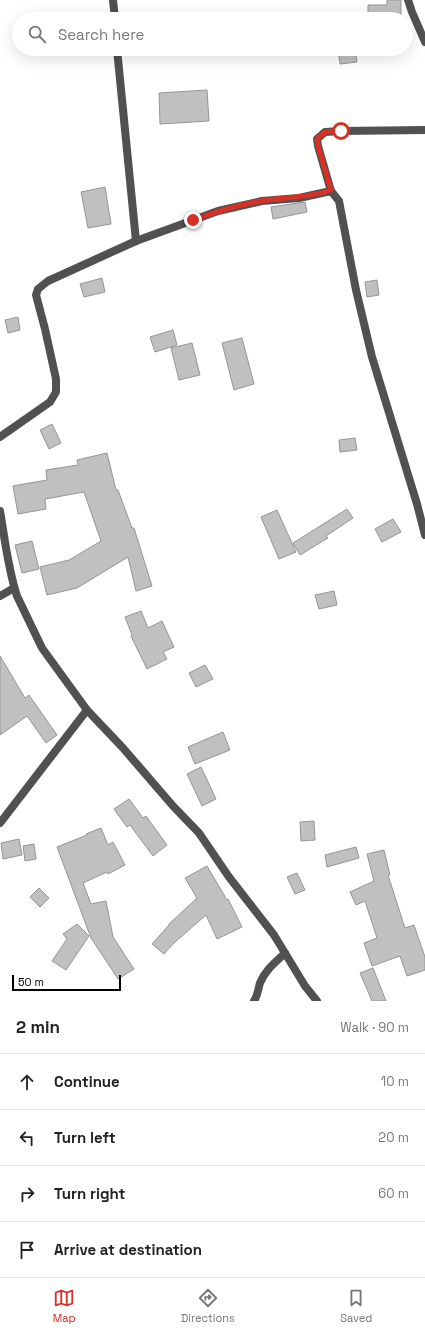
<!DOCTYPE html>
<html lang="en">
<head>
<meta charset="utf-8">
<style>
  :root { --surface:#fff; --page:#f2f2f2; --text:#222; --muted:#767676; --line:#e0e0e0; --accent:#d93025 }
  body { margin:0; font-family:"Space Grotesk",sans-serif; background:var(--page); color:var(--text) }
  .scale { position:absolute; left:12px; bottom:10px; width:109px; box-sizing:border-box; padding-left:4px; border:2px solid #000; border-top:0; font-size:11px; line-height:14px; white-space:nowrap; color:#000; -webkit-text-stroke:3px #fff; paint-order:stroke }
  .stop { position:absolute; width:12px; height:12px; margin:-9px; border:3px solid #d93025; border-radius:50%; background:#fff }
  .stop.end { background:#d93025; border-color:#fff; box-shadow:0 1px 4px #0008 }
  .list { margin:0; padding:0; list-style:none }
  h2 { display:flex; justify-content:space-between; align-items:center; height:52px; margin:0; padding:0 16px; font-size:17px }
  h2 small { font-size:13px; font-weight:400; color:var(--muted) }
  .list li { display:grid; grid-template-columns:26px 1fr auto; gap:12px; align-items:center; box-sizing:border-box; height:56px; padding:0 16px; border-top:1px solid var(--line) }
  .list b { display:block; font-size:15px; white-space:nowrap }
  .list em { font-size:13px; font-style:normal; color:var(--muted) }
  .icon { flex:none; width:22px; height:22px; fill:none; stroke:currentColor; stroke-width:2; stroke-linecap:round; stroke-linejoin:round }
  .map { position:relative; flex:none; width:425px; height:1001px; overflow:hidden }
  .search { position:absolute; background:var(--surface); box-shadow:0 4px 16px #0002; left:12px; right:12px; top:12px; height:44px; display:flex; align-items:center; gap:10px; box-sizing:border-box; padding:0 14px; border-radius:22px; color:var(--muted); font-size:15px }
  .sheet { height:276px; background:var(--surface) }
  nav { display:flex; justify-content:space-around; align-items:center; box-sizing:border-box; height:56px; border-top:1px solid var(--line); background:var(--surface); font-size:11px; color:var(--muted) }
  nav a { display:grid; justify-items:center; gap:2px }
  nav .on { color:var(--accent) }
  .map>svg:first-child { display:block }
  .building { fill:#c0c0c0; stroke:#959595 }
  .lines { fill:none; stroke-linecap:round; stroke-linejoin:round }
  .street { stroke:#515151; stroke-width:8 }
  .route { stroke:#d93025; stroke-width:5 }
</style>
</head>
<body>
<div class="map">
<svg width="425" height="1001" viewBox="0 0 425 1001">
  <rect width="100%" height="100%" fill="#fff"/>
  <g class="building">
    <path d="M 387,0 L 401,0 L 401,19 L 368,19 L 368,5 L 387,5 Z"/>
    <path d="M 338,49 L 355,49 L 357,62 L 340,64 Z"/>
    <path d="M 207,90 L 209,121 L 160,124 L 159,93 Z"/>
    <path d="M 105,187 L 111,224 L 88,228 L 81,192 Z"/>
    <path d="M 305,202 L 307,212 L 273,219 L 271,207 Z"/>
    <path d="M 102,278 L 105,292 L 84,297 L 80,284 Z"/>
    <path d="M 377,280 L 379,295 L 367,297 L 365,282 Z"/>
    <path d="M 18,317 L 20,330 L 8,333 L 5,320 Z"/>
    <path d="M 173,330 L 177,345 L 155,352 L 150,337 Z"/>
    <path d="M 242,338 L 254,384 L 234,390 L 222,343 Z"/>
    <path d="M 192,343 L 200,375 L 179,380 L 171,348 Z"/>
    <path d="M 52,424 L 61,443 L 49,449 L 40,430 Z"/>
    <path d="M 355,438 L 357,450 L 340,452 L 339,440 Z"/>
    <path d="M 107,453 L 116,490 L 118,490 L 132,528 L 134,528 L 152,586 L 136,591 L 128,557 L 77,588 L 47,595 L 40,567 L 69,560 L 101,541 L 84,492 L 45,499 L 46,509 L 18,514 L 13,486 L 47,480 L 46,470 L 78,465 L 77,460 Z"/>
    <path d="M 347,509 L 353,518 L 326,536 L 328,538 L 300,555 L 293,543 Z"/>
    <path d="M 277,510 L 296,552 L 279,559 L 261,517 Z"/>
    <path d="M 393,519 L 401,532 L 382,542 L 375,529 Z"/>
    <path d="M 32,541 L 39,569 L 22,573 L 15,545 Z"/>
    <path d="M 334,591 L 337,605 L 319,609 L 315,595 Z"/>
    <path d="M 141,611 L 148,628 L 162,621 L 174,647 L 163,652 L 167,659 L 147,669 L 131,636 L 132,635 L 125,617 Z"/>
    <path d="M 0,656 L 25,698 L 29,695 L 57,735 L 46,743 L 27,716 L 0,735 Z"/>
    <path d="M 205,665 L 213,679 L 196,687 L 189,673 Z"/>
    <path d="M 223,732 L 230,750 L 195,764 L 188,747 Z"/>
    <path d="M 201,767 L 216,799 L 202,806 L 187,774 Z"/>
    <path d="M 129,799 L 143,818 L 146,816 L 167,845 L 153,856 L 130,825 L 127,827 L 114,809 Z"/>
    <path d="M 314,821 L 315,840 L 301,841 L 300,822 Z"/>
    <path d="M 101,828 L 108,845 L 113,842 L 125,865 L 108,874 L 107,872 L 83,883 L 91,904 L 106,901 L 113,937 L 134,969 L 118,979 L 91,938 L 57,847 L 87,835 L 86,834 Z"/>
    <path d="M 19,839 L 22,855 L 3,859 L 1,843 Z"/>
    <path d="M 34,844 L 36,859 L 25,861 L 23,846 Z"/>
    <path d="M 356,847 L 359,858 L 327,867 L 325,855 Z"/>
    <path d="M 384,850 L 390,875 L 388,875 L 405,928 L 414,925 L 425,957 L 425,970 L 407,976 L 400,956 L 372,966 L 364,943 L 377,938 L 365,901 L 356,905 L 350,892 L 374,881 L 367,854 Z"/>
    <path d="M 207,866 L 227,900 L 228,899 L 242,927 L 217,939 L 206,915 L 174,943 L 164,954 L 152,944 L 169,925 L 169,924 L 197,898 L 185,878 Z"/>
    <path d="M 297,873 L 305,890 L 295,894 L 287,877 Z"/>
    <path d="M 39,888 L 49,898 L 40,907 L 30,897 Z"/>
    <path d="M 77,924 L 89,936 L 66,970 L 52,961 L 67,939 L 63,934 Z"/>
    <path d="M 373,968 L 386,1001 L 372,1001 L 360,973 Z"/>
  </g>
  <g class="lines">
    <g class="street">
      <path d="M 113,0 L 115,19"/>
      <path d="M 408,0 L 412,12 L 425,42"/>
      <path d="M 117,49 L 136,241"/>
      <path d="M 331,191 L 339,201 L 356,290 L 372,357 L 417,504 L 425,535"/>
      <path d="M 0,437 L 50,402 L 56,392 L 56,379 L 45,329 L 36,295 L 38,289 L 48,281 L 136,241 L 218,211 L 262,201 L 299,198 L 331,191 L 318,146 L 317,139 L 325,132 L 341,131 L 425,130"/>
      <path d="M 0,511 C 5,540 8,569 17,596 L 42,648 L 87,710 L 123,748 L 173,806 L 199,833 L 229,877 L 274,935 L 305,986 L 317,1001"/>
      <path d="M 0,596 L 14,588"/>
      <path d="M 0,823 L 87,710"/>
      <path d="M 254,1001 C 258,995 258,989 260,983 C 265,970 276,962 285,953"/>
    </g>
  </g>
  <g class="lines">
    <path class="route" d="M 193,220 C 215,212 237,205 261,201 C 284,197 308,198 331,190 L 318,146 L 317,139 L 325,132 L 341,131"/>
  </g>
</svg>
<div class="scale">50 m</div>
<div class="stop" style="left:341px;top:131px"></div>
<div class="stop end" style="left:193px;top:220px"></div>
<div class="search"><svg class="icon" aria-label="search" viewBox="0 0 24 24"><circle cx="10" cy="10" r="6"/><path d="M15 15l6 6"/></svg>Search here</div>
</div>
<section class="sheet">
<h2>2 min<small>Walk · 90 m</small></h2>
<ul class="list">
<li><svg class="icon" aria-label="ahead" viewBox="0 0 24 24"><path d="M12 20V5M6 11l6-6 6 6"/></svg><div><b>Continue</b></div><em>10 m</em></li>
<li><svg class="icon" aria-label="left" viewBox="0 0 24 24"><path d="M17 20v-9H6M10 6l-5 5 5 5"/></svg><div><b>Turn left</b></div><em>20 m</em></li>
<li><svg class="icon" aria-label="right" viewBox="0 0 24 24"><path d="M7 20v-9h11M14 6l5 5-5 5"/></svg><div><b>Turn right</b></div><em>60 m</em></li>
<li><svg class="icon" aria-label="arrive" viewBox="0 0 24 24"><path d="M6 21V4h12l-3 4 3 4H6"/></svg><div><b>Arrive at destination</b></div></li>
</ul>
</section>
<nav>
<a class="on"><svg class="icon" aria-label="map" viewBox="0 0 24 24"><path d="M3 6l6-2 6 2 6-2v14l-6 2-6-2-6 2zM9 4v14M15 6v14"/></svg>Map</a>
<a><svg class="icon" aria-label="directions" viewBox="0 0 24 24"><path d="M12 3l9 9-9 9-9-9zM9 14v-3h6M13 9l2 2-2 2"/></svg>Directions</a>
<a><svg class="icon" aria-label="saved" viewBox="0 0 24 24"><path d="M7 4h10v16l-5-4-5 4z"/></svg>Saved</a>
</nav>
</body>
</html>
